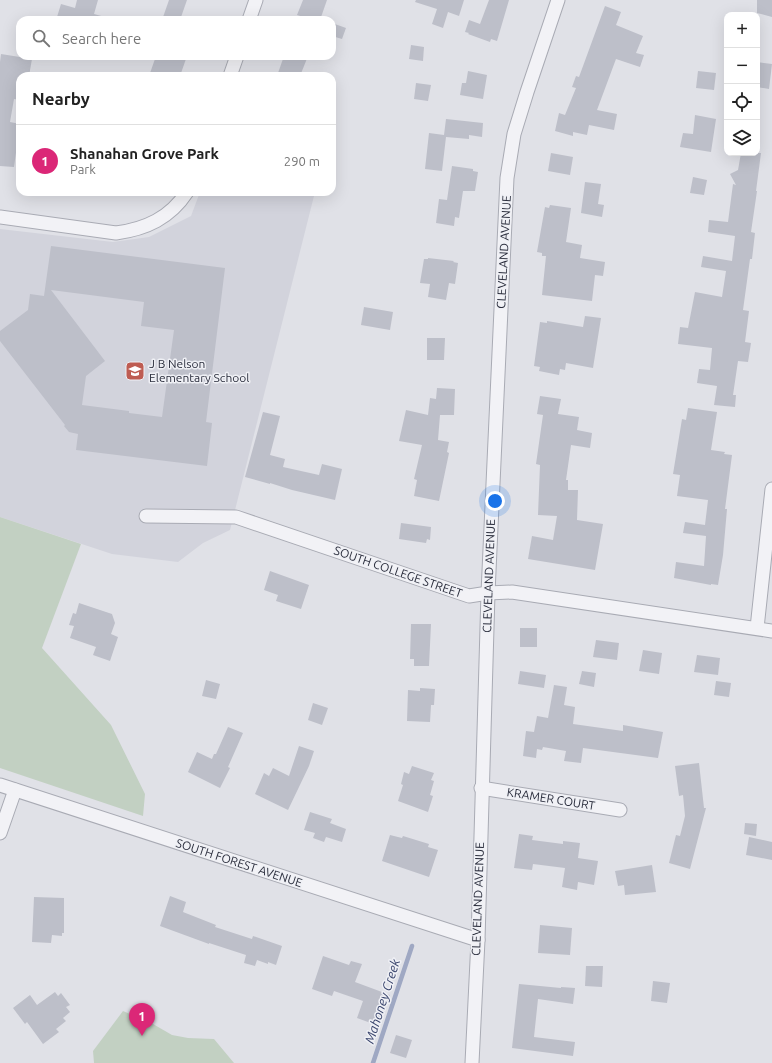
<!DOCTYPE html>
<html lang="en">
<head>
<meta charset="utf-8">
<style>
  :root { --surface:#fff; --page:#f6f6f6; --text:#222; --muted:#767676; --line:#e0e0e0; --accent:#db2777 }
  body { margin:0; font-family:Ubuntu,sans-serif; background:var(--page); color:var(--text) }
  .controls { position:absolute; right:12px; top:12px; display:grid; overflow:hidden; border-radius:8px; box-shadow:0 4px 16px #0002 }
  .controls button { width:36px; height:36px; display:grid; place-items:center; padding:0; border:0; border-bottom:1px solid var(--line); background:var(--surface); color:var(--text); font:20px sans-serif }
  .you { position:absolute; left:495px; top:501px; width:14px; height:14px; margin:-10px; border:3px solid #fff; border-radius:50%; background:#1a73e8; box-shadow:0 0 0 6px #1a73e833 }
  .badge { display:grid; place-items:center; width:26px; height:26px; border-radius:50%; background:var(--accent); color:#fff; font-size:13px; font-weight:700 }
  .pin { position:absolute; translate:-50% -33px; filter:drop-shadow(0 1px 2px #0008) }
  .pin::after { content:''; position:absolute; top:21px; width:14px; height:12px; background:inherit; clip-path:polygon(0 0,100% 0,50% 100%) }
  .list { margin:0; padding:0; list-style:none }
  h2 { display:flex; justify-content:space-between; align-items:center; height:52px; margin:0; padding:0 16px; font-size:17px }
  h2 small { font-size:13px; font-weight:400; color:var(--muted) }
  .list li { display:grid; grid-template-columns:26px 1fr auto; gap:12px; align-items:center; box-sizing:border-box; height:72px; padding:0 16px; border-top:1px solid var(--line) }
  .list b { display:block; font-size:15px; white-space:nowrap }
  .list p { margin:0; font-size:13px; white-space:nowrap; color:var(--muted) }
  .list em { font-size:13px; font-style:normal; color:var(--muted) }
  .icon { flex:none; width:22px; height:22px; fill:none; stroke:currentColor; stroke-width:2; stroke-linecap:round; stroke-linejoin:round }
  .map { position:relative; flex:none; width:772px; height:1063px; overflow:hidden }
  .search { position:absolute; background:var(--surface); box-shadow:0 4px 16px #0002; left:16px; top:16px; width:320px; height:44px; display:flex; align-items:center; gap:10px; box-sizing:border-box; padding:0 14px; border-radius:12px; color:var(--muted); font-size:15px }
  .panel { position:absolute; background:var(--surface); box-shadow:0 4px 16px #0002; left:16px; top:72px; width:320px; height:124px; border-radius:12px }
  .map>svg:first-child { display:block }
  .built { fill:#d2d3dc }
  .green { fill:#c2d0c2 }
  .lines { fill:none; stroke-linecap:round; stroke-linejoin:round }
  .stream { stroke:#9fa8c3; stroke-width:4.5 }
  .building { fill:#bdbfc9; fill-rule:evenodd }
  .street-casing { stroke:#a9abb4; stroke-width:15 }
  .street { stroke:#f2f2f6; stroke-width:13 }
  .labels { text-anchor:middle; stroke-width:3; stroke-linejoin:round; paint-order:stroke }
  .street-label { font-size:12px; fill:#2a2d3c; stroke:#eff0f5 }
  .poi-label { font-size:12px; fill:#2a2d3c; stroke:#eff0f5; text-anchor:start }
  .water-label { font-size:13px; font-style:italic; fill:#39446c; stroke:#eff0f5 }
</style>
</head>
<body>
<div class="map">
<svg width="772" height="1063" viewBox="0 0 772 1063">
  <rect width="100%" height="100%" fill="#e0e1e7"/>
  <path class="built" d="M 200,192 L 315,192 L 230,530 L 203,543 L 178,562 L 112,554 L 0,517 L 0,229 L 113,242 L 149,237 L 191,216 Z"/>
  <g class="green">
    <path d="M 0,517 L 81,544 L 42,648 L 111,725 L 145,794 L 143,816 L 0,768 Z"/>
    <path d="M 123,1011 L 153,1024 L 172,1035 L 188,1038 L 214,1039 L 234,1063 L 94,1063 L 93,1051 Z"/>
  </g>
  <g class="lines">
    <path class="stream" d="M 373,1063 L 412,946"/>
  </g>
  <g class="building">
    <path d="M 77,0 L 98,0 L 94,14 L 105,17 L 104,20 L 68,20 L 57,17 L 61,4 L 75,8 Z"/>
    <path d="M 169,0 L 187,0 L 180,20 L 162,20 Z"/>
    <path d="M 303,0 L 327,0 L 320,20 L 313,20 L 297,15 Z"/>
    <path d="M 416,0 L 464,0 L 459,16 L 448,12 L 443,28 L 432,24 L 437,9 L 415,2 Z"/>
    <path d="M 489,0 L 509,0 L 497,41 L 491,39 L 490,42 L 468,34 L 469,33 L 465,32 L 469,20 L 480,24 Z"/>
    <path d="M 757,0 L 772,0 L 772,17 L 757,13 Z"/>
    <path d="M 605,6 L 621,12 L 616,25 L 643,36 L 636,53 L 644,55 L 640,67 L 616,59 L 597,110 L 617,114 L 614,130 L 589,125 L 587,135 L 573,132 L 573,136 L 555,131 L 559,113 L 565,115 L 576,88 L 572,87 L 576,76 L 579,77 Z"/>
    <path d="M 332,23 L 346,28 L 342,39 L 332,36 Z"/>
    <path d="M 411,45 L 424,47 L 423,61 L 409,59 Z"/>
    <path d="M 1,54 L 32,59 L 29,76 L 20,76 L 20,100 L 14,99 L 10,122 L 20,124 L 14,167 L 0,166 L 0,62 Z"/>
    <path d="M 156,56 L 187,56 L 180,76 L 149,76 Z"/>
    <path d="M 284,56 L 308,56 L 300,76 L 288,76 L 278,73 Z"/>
    <path d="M 757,62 L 772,64 L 769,89 L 757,87 Z"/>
    <path d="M 468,71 L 487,75 L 483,99 L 460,95 L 462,83 L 466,83 Z"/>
    <path d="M 698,71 L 716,73 L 714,90 L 696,88 Z"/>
    <path d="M 416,83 L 431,85 L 428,101 L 414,99 Z"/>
    <path d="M 695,115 L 716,119 L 711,152 L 680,147 L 683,133 L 693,134 Z"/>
    <path d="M 446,119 L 483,123 L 482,137 L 469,135 L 469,139 L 446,137 L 442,171 L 425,169 L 429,133 L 444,135 Z"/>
    <path d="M 551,153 L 573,157 L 570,175 L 548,171 Z"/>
    <path d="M 741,153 L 761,153 L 756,191 L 757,191 L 751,232 L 755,233 L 752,259 L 750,259 L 743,310 L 749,311 L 745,342 L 751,343 L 748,362 L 738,361 L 733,395 L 736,395 L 735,407 L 714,405 L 717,386 L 697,383 L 699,369 L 710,370 L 712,348 L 678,344 L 680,327 L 688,328 L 695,292 L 722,297 L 726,271 L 701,267 L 703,256 L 732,261 L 735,236 L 708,232 L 709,220 L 728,222 L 733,184 L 736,185 L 730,174 L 738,170 Z"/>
    <path d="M 452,166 L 473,169 L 473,171 L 478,172 L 475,191 L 463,191 L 459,218 L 455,217 L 454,226 L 436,223 L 439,199 L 447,200 Z"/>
    <path d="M 693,177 L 707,180 L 704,195 L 690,193 Z"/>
    <path d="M 585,182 L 601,184 L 598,204 L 604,205 L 602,217 L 581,213 Z"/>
    <path d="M 550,205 L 571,208 L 566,242 L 582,245 L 580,258 L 605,262 L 603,276 L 595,275 L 592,301 L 542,295 L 546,256 L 542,256 L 542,253 L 537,252 L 545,207 L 549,208 Z"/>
    <path d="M 51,246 L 225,268 L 206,422 L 212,423 L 207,466 L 76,450 L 78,434 L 69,432 L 64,426 L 65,425 L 0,341 L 0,331 L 28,310 L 30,294 L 44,296 ZM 51,290 L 144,302 L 141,326 L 174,330 L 162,417 L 129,413 L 129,411 L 82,405 L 86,376 L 105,361 Z"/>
    <path d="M 428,258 L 454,261 L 453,262 L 458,263 L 455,284 L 449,283 L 446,300 L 428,297 L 430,284 L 420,283 L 424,259 L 428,259 Z"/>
    <path d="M 364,307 L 393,312 L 390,330 L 361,325 Z"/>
    <path d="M 585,316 L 601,318 L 593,368 L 566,363 L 565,370 L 560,369 L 559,375 L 539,371 L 540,367 L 534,366 L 540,322 L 547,323 L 547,321 L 583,327 Z"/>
    <path d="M 427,338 L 445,338 L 444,360 L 427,360 Z"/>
    <path d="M 437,388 L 455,389 L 454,415 L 440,415 L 438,440 L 449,442 L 447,452 L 449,453 L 439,501 L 414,496 L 417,480 L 414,479 L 422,445 L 399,441 L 406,410 L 428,415 L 430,398 L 436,399 Z"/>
    <path d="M 540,396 L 561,399 L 558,414 L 579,417 L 577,430 L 592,433 L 590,448 L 571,445 L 566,480 L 568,480 L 568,490 L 578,490 L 577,520 L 603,524 L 595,570 L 528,559 L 532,536 L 553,540 L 557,516 L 538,515 L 540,465 L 536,464 L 543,415 L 537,414 Z"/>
    <path d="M 688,408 L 717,412 L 711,450 L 725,452 L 724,454 L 732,455 L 725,509 L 727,509 L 723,555 L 718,585 L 711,584 L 711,585 L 674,578 L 676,562 L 704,566 L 706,536 L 683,533 L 685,522 L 705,525 L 708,500 L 677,496 L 680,475 L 673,474 L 682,419 L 686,420 Z"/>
    <path d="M 263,412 L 280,416 L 270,455 L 285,459 L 283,467 L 319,475 L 322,464 L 342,469 L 335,500 L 292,490 L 270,483 L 270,484 L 245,477 Z"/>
    <path d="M 401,523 L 431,527 L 430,540 L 427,539 L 426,543 L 399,539 Z"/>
    <path d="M 270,571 L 309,585 L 301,609 L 276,601 L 278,595 L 264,590 Z"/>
    <path d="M 79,603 L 112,614 L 115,623 L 111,634 L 118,637 L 110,661 L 93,655 L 96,647 L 70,638 L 74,626 L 69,625 L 73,613 L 76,614 Z"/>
    <path d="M 411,624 L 431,624 L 429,666 L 414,666 L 414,659 L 410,659 Z"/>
    <rect x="520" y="628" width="17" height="19"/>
    <path d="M 596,640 L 619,643 L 617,660 L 593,657 Z"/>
    <path d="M 643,650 L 662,653 L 659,674 L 639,671 Z"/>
    <path d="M 697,655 L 720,658 L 718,675 L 694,672 Z"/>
    <path d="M 520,671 L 546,675 L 544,688 L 518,684 Z"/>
    <path d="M 582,671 L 596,673 L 594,687 L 579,684 Z"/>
    <path d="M 206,680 L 220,684 L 216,699 L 202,696 Z"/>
    <path d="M 716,681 L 731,683 L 729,697 L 714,695 Z"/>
    <path d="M 554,685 L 567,687 L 564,705 L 575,707 L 573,724 L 623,731 L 623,725 L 663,732 L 658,758 L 583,748 L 581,763 L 564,761 L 566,751 L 543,747 L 542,750 L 537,749 L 536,758 L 523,756 L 526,731 L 534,732 L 537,716 L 548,718 Z"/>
    <path d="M 420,688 L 435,689 L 434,705 L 431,705 L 430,722 L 407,721 L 408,690 L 420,691 Z"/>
    <path d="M 313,703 L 328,708 L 322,725 L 308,720 Z"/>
    <path d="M 228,727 L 243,733 L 228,767 L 230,768 L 220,788 L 188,772 L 197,752 L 212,759 L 214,754 L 216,754 Z"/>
    <path d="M 299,746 L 314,751 L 309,766 L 288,810 L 255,794 L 264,773 L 269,776 L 273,768 L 289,776 Z"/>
    <path d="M 699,763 L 704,808 L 706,808 L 690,869 L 669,863 L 676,835 L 680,836 L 685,816 L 683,795 L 679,796 L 675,766 Z"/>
    <path d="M 412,766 L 434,773 L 431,780 L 434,781 L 430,795 L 433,796 L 428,812 L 398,801 L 403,785 L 401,784 L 404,772 L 409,774 Z"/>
    <path d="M 310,812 L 332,819 L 330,823 L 346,829 L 342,842 L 326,837 L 324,842 L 313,838 L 315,833 L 304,830 Z"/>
    <path d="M 745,823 L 757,824 L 756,836 L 744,834 Z"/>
    <path d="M 519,834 L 533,836 L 532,840 L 563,844 L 563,841 L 580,843 L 578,858 L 598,861 L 594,885 L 578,882 L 577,890 L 562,887 L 565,868 L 533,864 L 532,870 L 514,868 Z"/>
    <path d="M 390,835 L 402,838 L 403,836 L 429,844 L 428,847 L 438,850 L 429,877 L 382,861 Z"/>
    <path d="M 749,837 L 772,842 L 772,860 L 746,855 Z"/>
    <path d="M 652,865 L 656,892 L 625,895 L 624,885 L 618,886 L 615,871 Z"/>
    <path d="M 170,896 L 186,902 L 183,912 L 216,925 L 215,927 L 252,939 L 253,936 L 282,946 L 276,965 L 268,962 L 268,964 L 257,960 L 255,966 L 244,963 L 246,955 L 209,943 L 209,944 L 160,926 Z"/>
    <path d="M 34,897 L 64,898 L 64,933 L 62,933 L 62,936 L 52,935 L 51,943 L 32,942 Z"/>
    <path d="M 540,925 L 572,928 L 570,955 L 538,953 Z"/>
    <path d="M 323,956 L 349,965 L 351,961 L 362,964 L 355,982 L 390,995 L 379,1026 L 357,1018 L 363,1001 L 334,991 L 332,996 L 312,989 Z"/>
    <path d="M 586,966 L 603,966 L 602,987 L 585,986 Z"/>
    <path d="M 653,981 L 670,983 L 667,1003 L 651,1001 Z"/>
    <path d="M 519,984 L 561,988 L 561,987 L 575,988 L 573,1004 L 538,999 L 534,1037 L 575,1042 L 573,1056 L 512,1048 Z"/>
    <path d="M 55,992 L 58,996 L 61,993 L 70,1005 L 66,1007 L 70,1012 L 63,1018 L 66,1021 L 56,1029 L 59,1032 L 43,1044 L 27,1022 L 25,1024 L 13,1008 L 30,995 L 37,1005 Z"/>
    <path d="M 396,1035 L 412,1040 L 406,1058 L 390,1053 Z"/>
  </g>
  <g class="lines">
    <g class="street-casing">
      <g id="street">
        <path d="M 249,20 L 256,0"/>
        <path d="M 230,76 L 237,56"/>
        <path d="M 0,217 L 116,233 C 146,229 170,218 187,192"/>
        <path d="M 146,516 L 236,517 L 469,596 L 488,593 L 512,592 L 772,631"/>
        <path d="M 757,628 L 772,489"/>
        <path d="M 0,785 L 478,940"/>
        <path d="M 481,788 L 620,810"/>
        <path d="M 0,833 L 15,790"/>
        <path d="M 472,1063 L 478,940 L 488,593 L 507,178 L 514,134 L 527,92 L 558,0"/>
      </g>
    </g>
    <use href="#street" class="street"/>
  </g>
  <defs>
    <g id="school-square" transform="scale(1)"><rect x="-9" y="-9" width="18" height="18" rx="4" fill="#be5c52" stroke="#eff0f5"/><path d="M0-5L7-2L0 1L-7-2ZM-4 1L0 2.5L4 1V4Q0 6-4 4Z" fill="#fff"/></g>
  </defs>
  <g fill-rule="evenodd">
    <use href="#school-square" x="135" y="371"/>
  </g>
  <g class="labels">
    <g class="street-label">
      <text transform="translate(504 252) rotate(-87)" y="4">CLEVELAND AVENUE</text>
      <text transform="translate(398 572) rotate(19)" y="4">SOUTH COLLEGE STREET</text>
      <text transform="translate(489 576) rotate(-88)" y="4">CLEVELAND AVENUE</text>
      <text transform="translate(551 799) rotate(9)" y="4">KRAMER COURT</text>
      <text transform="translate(239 863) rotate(18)" y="4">SOUTH FOREST AVENUE</text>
      <text transform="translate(478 899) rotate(-88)" y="4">CLEVELAND AVENUE</text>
    </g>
    <g class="poi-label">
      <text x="149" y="368">J B Nelson<tspan x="149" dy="14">Elementary School</tspan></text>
    </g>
    <g class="water-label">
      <text transform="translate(382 1001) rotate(-72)" y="5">Mahoney Creek</text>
    </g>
  </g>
</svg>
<div class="controls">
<button>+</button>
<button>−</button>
<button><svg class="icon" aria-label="locate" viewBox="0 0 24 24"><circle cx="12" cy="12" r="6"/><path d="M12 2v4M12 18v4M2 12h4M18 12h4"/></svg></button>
<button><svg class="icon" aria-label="layers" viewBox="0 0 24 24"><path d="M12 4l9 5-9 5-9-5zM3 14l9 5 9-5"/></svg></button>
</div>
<div class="you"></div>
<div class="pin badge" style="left:142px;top:1036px">1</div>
<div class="search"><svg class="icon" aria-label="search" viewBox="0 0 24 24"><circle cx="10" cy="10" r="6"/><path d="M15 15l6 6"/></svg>Search here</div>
<section class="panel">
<h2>Nearby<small></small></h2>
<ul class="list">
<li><span class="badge">1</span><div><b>Shanahan Grove Park</b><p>Park</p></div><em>290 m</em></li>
</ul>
</section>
</div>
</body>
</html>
